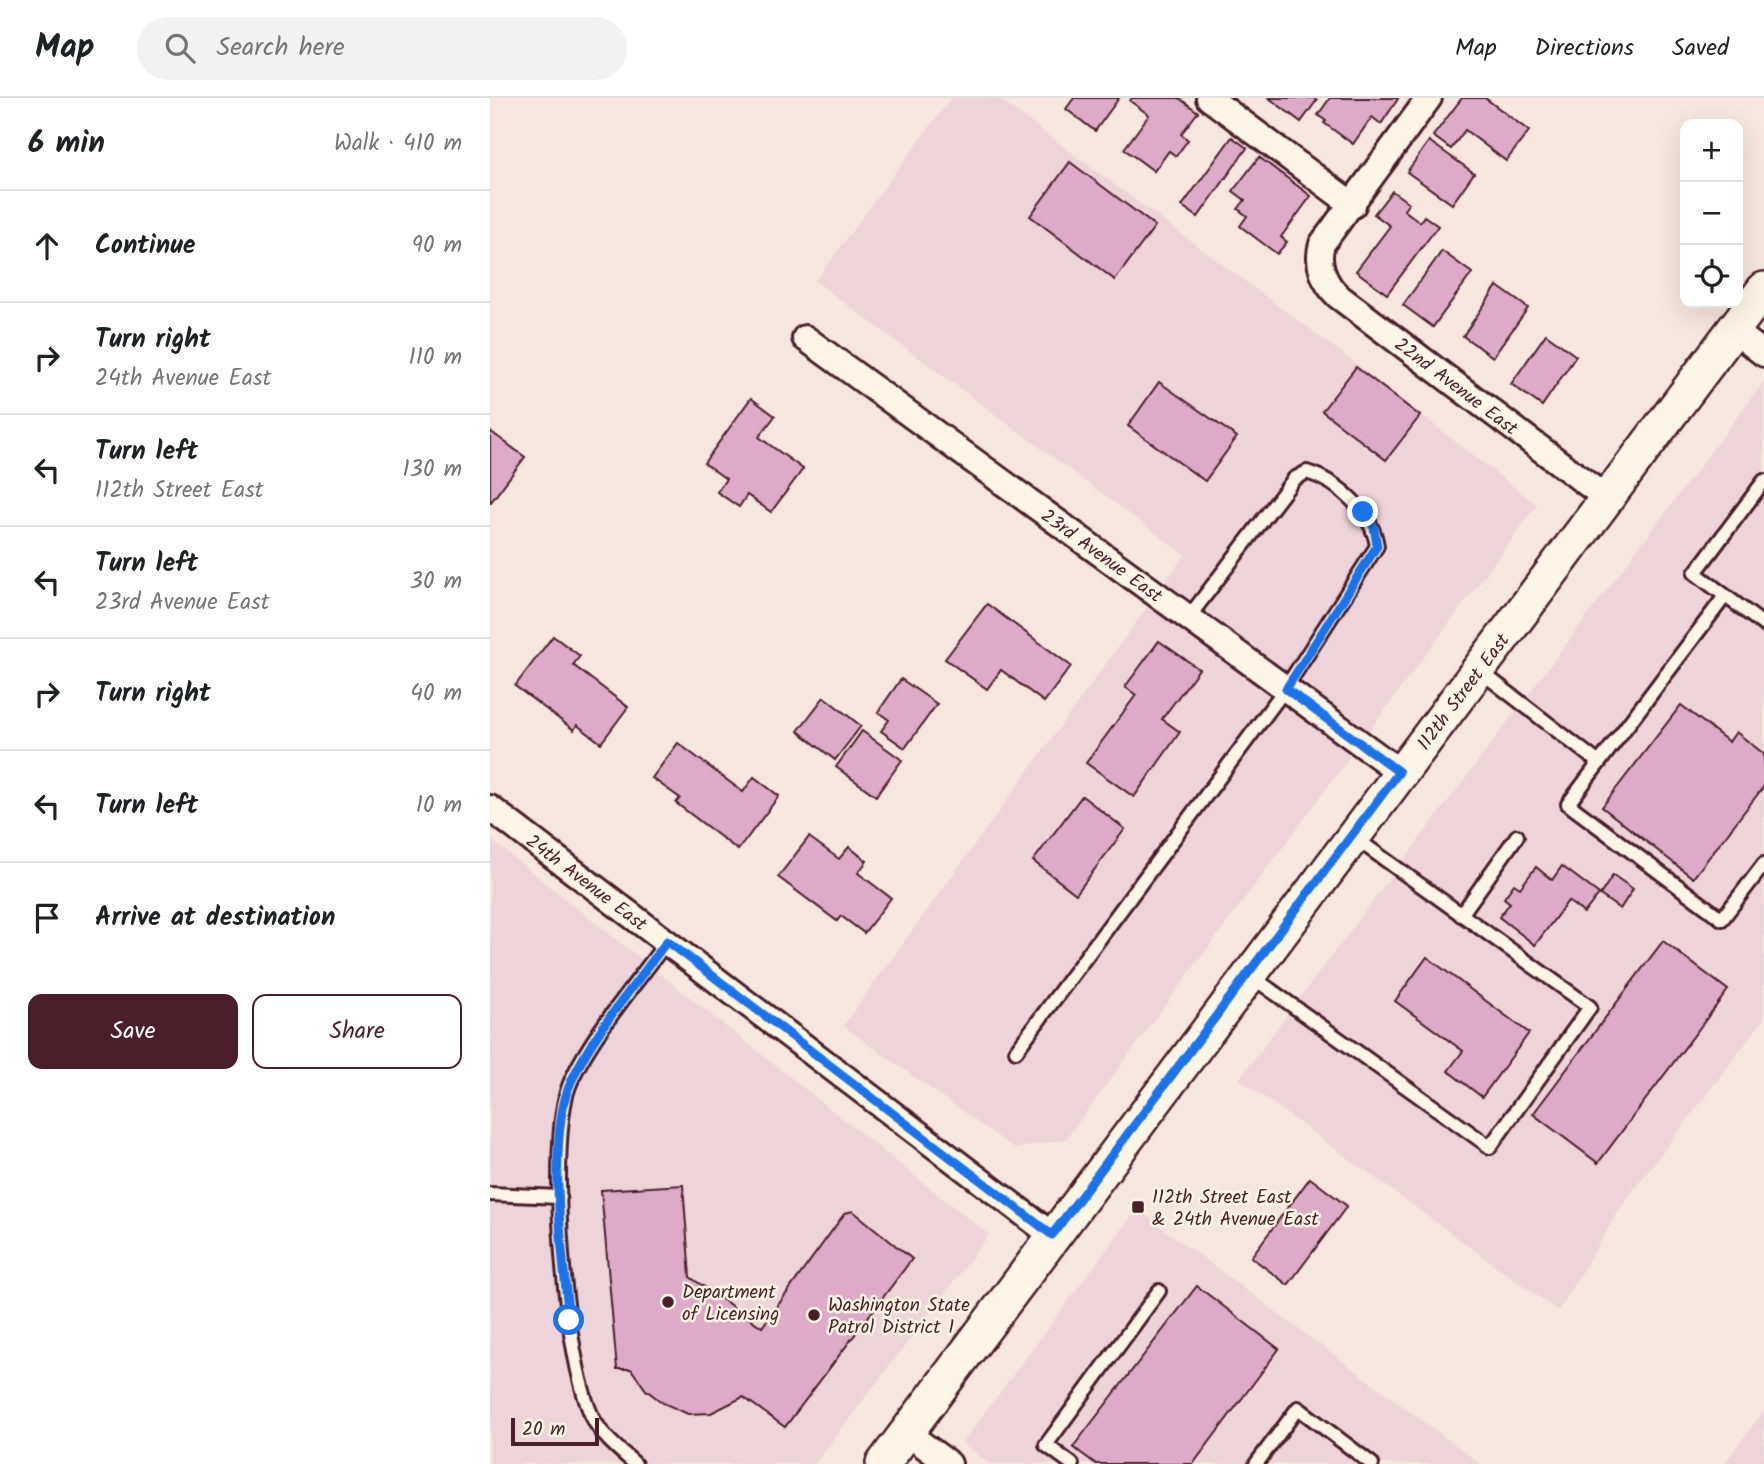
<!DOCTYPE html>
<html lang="en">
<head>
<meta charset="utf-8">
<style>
  :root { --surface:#fff; --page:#f2f2f2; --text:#202124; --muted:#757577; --line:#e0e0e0; --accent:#4a1f2b }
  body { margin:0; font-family:Kalam,sans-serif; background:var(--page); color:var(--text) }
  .controls { position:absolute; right:21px; top:21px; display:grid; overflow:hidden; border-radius:14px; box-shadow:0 7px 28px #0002 }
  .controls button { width:63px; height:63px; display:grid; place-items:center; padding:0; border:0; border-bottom:2px solid var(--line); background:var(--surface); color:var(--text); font:35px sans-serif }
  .scale { position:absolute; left:21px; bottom:18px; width:88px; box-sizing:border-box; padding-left:7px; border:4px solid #4a1f2b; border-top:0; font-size:19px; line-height:24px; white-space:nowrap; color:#4a1f2b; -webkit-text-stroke:5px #fcf5e5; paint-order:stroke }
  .stop { position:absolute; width:21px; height:21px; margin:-16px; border:5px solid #1a73e8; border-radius:50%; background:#fff }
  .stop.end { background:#1a73e8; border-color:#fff; box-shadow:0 2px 7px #0008 }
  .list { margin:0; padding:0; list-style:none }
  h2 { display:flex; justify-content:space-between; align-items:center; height:91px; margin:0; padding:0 28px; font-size:30px }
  h2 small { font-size:23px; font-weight:400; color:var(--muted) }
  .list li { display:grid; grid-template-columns:46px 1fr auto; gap:21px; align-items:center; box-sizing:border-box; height:112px; padding:0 28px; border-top:2px solid var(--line) }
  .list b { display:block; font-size:26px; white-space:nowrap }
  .list p { margin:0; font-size:23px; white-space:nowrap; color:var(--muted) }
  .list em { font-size:23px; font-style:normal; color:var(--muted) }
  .actions { display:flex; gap:14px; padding:21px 28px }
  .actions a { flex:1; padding:16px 0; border:2px solid var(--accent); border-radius:14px; text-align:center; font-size:24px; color:var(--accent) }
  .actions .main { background:var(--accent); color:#fff }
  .icon { flex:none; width:38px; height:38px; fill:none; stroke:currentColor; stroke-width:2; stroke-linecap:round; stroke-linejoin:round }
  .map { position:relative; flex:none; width:1274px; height:1366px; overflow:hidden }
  header { display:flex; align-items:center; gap:42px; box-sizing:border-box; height:98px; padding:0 35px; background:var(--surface); border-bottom:2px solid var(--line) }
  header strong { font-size:33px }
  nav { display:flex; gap:38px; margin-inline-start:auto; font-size:24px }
  .search { width:490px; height:63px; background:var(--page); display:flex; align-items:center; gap:18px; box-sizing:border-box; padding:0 24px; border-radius:38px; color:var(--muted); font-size:26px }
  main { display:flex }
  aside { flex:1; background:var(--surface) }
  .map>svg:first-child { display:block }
  .built { fill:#eed4d8 }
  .building { fill:#ddabc7; stroke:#4a1f2b; stroke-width:2 }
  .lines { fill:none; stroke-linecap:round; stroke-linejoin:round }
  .service-casing { stroke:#4a1f2b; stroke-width:18 }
  .minor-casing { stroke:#4a1f2b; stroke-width:30 }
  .secondary-casing { stroke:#4a1f2b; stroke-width:38 }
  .service { stroke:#fcf5e5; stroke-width:12 }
  .minor { stroke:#fcf5e5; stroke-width:24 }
  .secondary { stroke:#fcf5e5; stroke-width:33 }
  .route { stroke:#1a73e8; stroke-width:9 }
  .poi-dot { fill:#4a1f2b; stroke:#fcf5e5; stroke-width:2.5 }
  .labels { text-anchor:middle; stroke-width:5; stroke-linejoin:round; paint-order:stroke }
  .street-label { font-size:19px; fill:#4a1f2b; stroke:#fcf5e5 }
  .poi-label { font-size:19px; fill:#4a1f2b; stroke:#fcf5e5; text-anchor:start }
</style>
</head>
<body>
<header>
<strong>Map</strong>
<div class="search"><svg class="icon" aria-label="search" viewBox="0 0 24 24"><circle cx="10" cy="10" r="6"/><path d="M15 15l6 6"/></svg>Search here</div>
<nav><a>Map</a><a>Directions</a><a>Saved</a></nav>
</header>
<main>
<aside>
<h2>6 min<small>Walk · 410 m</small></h2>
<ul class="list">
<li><svg class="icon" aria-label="ahead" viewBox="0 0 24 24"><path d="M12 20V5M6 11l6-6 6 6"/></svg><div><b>Continue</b></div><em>90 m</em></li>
<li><svg class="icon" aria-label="right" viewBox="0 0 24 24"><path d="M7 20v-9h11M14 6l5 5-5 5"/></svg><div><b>Turn right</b><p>24th Avenue East</p></div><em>110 m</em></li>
<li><svg class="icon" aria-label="left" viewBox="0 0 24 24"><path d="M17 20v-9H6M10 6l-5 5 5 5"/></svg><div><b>Turn left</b><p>112th Street East</p></div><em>130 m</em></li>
<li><svg class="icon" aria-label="left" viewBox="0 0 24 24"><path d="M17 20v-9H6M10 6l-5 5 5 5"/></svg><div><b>Turn left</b><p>23rd Avenue East</p></div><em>30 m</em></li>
<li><svg class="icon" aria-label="right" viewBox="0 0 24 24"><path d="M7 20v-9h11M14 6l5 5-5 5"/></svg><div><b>Turn right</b></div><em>40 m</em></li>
<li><svg class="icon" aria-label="left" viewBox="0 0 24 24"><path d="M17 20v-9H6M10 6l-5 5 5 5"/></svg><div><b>Turn left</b></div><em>10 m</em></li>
<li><svg class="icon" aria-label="arrive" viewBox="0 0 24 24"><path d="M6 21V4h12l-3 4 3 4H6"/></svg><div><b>Arrive at destination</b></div></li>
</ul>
<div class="actions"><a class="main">Save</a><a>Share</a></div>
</aside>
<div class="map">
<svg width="1274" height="1366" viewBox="0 0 1274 1366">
  <rect width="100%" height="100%" fill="#f6e6df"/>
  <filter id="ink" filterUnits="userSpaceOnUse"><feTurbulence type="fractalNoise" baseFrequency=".0143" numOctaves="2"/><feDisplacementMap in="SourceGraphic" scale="14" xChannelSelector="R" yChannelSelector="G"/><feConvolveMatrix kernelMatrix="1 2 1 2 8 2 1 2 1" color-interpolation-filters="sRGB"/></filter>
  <g filter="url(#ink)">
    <g class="built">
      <path d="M 461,0 L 508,0 L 848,252 L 1047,407 L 576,1041 L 525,1051 L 353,928 L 695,457 L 325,183 Z"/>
      <path d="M 1274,283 L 1274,921 L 1133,1106 L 1068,1213 L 749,981 Z"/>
      <path d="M 0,741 L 499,1137 L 325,1366 L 0,1366 Z"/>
      <path d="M 647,1111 L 991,1366 L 500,1366 L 472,1345 Z"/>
      <path d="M 1274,1312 L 1274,1366 L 1234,1366 Z"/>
    </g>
    <g class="building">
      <path d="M 584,0 L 629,0 L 605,33 L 576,11 Z"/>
      <path d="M 642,0 L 689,0 L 708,14 L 691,36 L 698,42 L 686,58 L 679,53 L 664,73 L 634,51 L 659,17 L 640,3 Z"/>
      <path d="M 779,0 L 824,0 L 827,2 L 811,24 Z"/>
      <path d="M 840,0 L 906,0 L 908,1 L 891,26 L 882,19 L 863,46 L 834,25 L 836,23 L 828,17 Z"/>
      <path d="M 972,0 L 995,0 L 1039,33 L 1016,63 L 975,32 L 961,51 L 943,38 Z"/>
      <path d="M 742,39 L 757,50 L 708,119 L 692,108 Z"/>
      <path d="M 939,43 L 984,75 L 962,106 L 917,74 Z"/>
      <path d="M 769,59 L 821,98 L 791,139 L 797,144 L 787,156 L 750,128 L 757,118 L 748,111 L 755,102 L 743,93 Z"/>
      <path d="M 580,64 L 665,128 L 625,182 L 540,118 Z"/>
      <path d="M 902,93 L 919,105 L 914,112 L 930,124 L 934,118 L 948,128 L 897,196 L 866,173 L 900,128 L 884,116 Z"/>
      <path d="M 952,153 L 982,175 L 943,229 L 913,207 Z"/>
      <path d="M 1007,188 L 1038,210 L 1003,259 L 973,238 Z"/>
      <path d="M 1056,236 L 1086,258 L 1052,308 L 1021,286 Z"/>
      <path d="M 866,269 L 930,318 L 896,362 L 832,313 Z"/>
      <path d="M 669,284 L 747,339 L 715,383 L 638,328 Z"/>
      <path d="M 261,300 L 285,318 L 269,339 L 313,371 L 281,414 L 257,397 L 249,409 L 227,394 L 236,381 L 214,365 Z"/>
      <path d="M 0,333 L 35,359 L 1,404 L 0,404 Z"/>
      <path d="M 497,506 L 581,568 L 554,604 L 511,572 L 497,591 L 455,561 Z"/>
      <path d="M 63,538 L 90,558 L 83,567 L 138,609 L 111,645 L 87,627 L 84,632 L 25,588 Z"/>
      <path d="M 669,543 L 709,571 L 672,621 L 690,634 L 644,699 L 596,665 L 646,597 L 635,589 Z"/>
      <path d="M 411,581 L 447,606 L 415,650 L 391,633 L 399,622 L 388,614 Z"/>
      <path d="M 334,599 L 371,628 L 345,662 L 308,633 Z"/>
      <path d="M 1191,607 L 1239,644 L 1246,634 L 1274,656 L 1274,688 L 1203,780 L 1112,709 Z"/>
      <path d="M 372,633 L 412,662 L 386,698 L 346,669 Z"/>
      <path d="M 188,645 L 253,694 L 264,679 L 289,698 L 248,752 L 186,705 L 190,700 L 162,680 Z"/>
      <path d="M 592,698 L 635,731 L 586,796 L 543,763 Z"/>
      <path d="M 319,739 L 349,761 L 359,749 L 377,763 L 368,775 L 401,800 L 374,835 L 351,818 L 347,823 L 288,779 Z"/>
      <path d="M 1072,768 L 1109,796 L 1094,815 L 1078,803 L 1045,847 L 1009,819 L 1020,805 L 1014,800 L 1024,786 L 1030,790 L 1046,769 L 1062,782 Z"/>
      <path d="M 1123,777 L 1143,791 L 1130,811 L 1110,797 Z"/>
      <path d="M 1173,843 L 1238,892 L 1108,1065 L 1043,1016 Z"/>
      <path d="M 937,859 L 1039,935 L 992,999 L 958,973 L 973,953 L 905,903 Z"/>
      <path d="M 820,1080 L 857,1108 L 798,1187 L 761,1159 Z"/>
      <path d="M 193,1087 L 200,1179 L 272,1229 L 355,1115 L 363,1113 L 422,1161 L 295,1329 L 253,1299 L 221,1315 L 198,1316 L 173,1305 L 156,1292 L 141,1271 L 127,1271 L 111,1092 Z"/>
      <path d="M 707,1188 L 789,1251 L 703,1366 L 606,1366 L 583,1349 Z"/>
    </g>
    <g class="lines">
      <g class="service-casing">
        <g id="service">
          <path d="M 1274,383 L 1205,475 L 1274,527"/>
          <path d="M 1235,498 L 1078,706 L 1232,821 L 1274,766"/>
          <path d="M 990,573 L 1109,665"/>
          <path d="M 971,817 L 1027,738"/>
          <path d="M 761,878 L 1000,1049 L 1100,909 L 865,740"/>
          <path d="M 526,953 L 795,591 L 887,448 C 882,414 849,384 817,374 L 804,381 L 698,520"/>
          <path d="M 0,1096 L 70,1099"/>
          <path d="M 145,1366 C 131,1353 115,1341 105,1324 C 74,1270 57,1046 79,988 C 97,942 147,885 177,843"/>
          <path d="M 582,1366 L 556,1347 L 669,1193"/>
          <path d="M 766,1366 L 808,1310 L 882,1366"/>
        </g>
      </g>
      <g class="minor-casing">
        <g id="minor">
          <path d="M 719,0 L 863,107"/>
          <path id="s1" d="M 939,0 L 832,146 C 826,165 834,185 848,198 L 1116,400"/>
          <path d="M 1243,232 L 1274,256"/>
          <path id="s2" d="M 315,240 L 910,674"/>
          <path id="s3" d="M 0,710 L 562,1137"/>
          <path d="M 417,1335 L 459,1366"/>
        </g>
      </g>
      <g class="secondary-casing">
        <g id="secondary">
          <path id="s4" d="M 393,1366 L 1274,191"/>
        </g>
      </g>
      <use href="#service" class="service"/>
      <use href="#minor" class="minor"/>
      <use href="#secondary" class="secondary"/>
    </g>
  </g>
  <g class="lines" filter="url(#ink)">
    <path class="route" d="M 79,1222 C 73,1160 56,1038 81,984 C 104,933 145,888 177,843 L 562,1137 L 909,674 L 796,591 L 887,448 L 884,429 L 873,414"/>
  </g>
  <g class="poi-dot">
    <rect x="641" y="1102" width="14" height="14" rx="3.5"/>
    <circle cx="178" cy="1204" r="7"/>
    <circle cx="324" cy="1217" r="7"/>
  </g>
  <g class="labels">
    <g class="street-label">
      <text dy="7" stroke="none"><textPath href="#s1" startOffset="387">22nd Avenue East</textPath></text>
      <text dy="7" stroke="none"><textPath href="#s2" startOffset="368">23rd Avenue East</textPath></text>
      <text dy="7" stroke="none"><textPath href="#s4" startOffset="966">112th Street East</textPath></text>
      <text dy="7" stroke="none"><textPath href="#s3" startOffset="122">24th Avenue East</textPath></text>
    </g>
    <g class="poi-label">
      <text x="662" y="1105">112th Street East<tspan x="662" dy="22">&amp; 24th Avenue East</tspan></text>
      <text x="192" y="1200">Department<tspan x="192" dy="22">of Licensing</tspan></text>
      <text x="338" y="1213">Washington State<tspan x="338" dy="22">Patrol District 1</tspan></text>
    </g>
  </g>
</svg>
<div class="controls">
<button>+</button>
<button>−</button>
<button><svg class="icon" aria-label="locate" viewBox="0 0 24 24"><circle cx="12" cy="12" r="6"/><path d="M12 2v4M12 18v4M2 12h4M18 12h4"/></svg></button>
</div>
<div class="scale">20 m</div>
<div class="stop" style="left:79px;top:1222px"></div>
<div class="stop end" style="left:873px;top:414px"></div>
</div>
</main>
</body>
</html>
